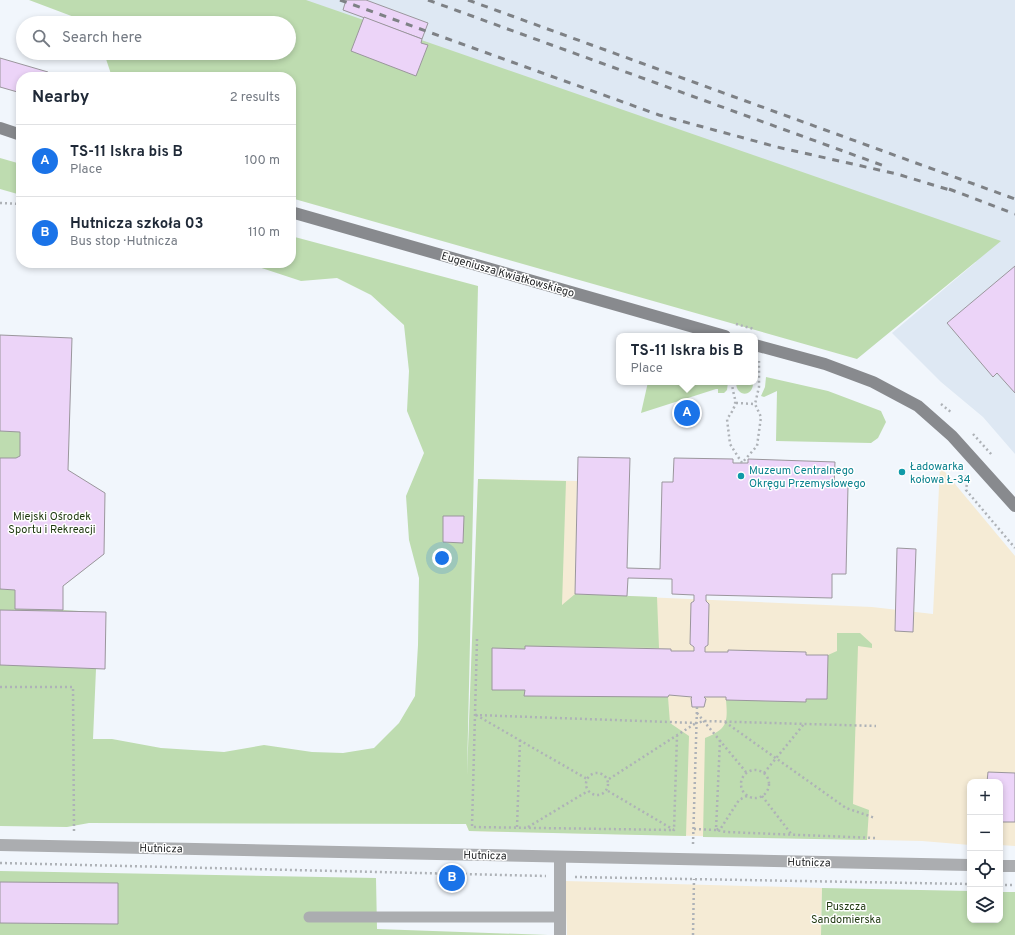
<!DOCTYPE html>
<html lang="en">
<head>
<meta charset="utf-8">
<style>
  :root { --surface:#fff; --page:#f2f2f3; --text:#1f2937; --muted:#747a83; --line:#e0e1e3; --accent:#1a73e8 }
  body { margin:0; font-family:Overpass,sans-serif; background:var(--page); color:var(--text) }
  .controls { position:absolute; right:12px; bottom:12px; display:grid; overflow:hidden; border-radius:8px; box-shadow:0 2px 6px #0003 }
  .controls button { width:36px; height:36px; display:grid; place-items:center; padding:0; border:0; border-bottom:1px solid var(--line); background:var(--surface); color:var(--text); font:20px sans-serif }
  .you { position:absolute; left:442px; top:558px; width:14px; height:14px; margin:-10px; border:3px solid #fff; border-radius:50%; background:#1a73e8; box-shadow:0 0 0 6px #1a73e833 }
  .badge { display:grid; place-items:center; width:26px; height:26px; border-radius:50%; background:var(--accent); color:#fff; font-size:13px; font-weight:700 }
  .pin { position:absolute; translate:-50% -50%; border:2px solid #fff; box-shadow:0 1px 4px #0006 }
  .popup { position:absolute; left:616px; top:333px; width:142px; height:52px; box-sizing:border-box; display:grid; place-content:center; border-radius:8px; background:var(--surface); filter:drop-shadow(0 1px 3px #0005); font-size:13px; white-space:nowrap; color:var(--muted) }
  .popup b { font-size:15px; color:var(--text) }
  .popup::after { content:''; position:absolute; left:50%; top:100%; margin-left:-8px; border:8px solid transparent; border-top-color:var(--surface) }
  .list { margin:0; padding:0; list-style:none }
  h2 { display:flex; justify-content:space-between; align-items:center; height:52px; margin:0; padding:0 16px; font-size:17px }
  h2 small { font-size:13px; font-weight:400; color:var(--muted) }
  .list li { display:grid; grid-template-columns:26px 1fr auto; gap:12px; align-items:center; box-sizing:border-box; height:72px; padding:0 16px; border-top:1px solid var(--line) }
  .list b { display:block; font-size:15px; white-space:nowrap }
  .list p { margin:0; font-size:13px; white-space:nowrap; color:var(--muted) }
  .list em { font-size:13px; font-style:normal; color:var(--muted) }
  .icon { flex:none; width:22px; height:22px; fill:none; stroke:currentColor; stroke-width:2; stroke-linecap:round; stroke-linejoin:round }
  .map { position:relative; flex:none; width:1015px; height:935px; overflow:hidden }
  .search { position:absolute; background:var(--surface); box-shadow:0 2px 6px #0003; left:16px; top:16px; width:280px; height:44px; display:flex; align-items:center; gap:10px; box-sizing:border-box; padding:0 14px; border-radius:22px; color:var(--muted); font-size:15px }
  .panel { position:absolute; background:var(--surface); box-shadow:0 2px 6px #0003; left:16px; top:72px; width:280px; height:196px; border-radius:16px }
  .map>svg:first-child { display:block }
  .built { fill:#dee8f3 }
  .education { fill:#f5ebd5 }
  .green { fill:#bedcb0 }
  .building { fill:#ecd4f8; stroke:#9a969c }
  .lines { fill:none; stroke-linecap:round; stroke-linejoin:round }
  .path { stroke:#aeb2b7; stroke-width:2.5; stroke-dasharray:2 3; stroke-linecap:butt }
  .lane { stroke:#abadb0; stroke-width:11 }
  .street { stroke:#abadb0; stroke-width:12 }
  .secondary { stroke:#888a8e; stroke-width:12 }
  .rail { stroke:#7e8185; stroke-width:3; stroke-dasharray:7 7; stroke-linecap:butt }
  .culture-dot { fill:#0f9aa8; stroke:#fff; stroke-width:1.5 }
  .labels { text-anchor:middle; stroke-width:3; stroke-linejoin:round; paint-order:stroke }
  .street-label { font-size:11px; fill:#232527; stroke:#fff }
  .culture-label { font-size:11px; fill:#0d838f; stroke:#fff; text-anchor:start }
  .park-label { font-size:11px; fill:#1d370e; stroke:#fff }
</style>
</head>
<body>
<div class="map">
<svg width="1015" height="935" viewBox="0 0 1015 935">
  <rect width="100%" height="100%" fill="#f1f6fc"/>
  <path class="built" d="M 107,0 L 1015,0 L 1015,454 L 983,417 L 941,382 L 892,333 L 976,262 L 517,88 L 289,23 Z"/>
  <g class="education">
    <path d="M 940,466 L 1015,556 L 1015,846 L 1000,845 L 1000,782 L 970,782 L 970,845 L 922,841 L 469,831 L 466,824 L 478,479 L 577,481 L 575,594 L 872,607 L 933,614 Z"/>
    <path d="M 565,881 L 822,888 L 821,935 L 567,935 Z"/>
  </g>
  <g class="green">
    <path d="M 29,0 L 306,0 L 1001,241 L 857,359 L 291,198 L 291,77 L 112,77 L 104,53 L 289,53 L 289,23 L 90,23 Z"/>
    <path d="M 0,158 L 21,164 L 21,195 L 0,189 Z"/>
    <path d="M 291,236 L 478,286 L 467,775 L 478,479 L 566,481 L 562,605 L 575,594 L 657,597 L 659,648 L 525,646 L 525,649 L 492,648 L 492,689 L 525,690 L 525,696 L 668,697 L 670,723 L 689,736 L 686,836 L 469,831 L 466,824 L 89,823 L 67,827 L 0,826 L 0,335 L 68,470 L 104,554 L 63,586 L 63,610 L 94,612 L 96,669 L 93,739 L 112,739 L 161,748 L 224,752 L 264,745 L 312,752 L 343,753 L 374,748 L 399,723 L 415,696 L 418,645 L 419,578 L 409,540 L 406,496 L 424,453 L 407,411 L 409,371 L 404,325 L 371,295 L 337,278 L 301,281 L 246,263 L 291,263 Z"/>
    <path d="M 766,377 L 828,391 L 881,411 L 886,422 L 878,438 L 871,443 L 776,441 L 777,391 L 764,397 L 761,396 L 765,387 Z"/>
    <path d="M 648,382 L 728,382 L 727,390 L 724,393 L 718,393 L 718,389 L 716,389 L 641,413 Z"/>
    <path d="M 736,382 L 753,382 C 754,397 736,398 736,382 Z"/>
    <path d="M 837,633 L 860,633 L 872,644 L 872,648 L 858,646 L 853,804 L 869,810 L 867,840 L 703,837 L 705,738 C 727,729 728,723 726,700 L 827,699 L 828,655 L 837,651 Z"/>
    <path d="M 0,871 L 376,878 L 377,929 L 548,935 L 0,935 Z"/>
    <path d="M 822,888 L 970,891 L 970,920 L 1000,920 L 1000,892 L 1015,892 L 1015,935 L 821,935 Z"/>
  </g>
  <g class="building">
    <path d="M 346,0 L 366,0 L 428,23 L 422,39 L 343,10 Z"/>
    <path d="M 364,17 L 422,39 L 421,43 L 428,45 L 416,76 L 351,51 Z"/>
    <path d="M 0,58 L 48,72 L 46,77 L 21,77 L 21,93 L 0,87 Z"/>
    <path d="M 1015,266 L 1015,393 L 997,373 L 993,377 L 947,323 Z"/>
    <path d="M 0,335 L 72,338 L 68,470 L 105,493 L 104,554 L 63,586 L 63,610 L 15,609 L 15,590 L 0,589 L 0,458 L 16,458 L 20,456 L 20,432 L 0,431 Z"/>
    <path d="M 578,457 L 630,458 L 627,568 L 660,569 L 662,482 L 673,482 L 674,458 L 733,459 L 733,463 L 748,463 L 748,459 L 835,462 L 834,486 L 848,486 L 846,574 L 832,574 L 832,598 L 706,595 L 706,601 L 709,604 L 708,645 L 705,647 L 705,652 L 728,652 L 728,650 L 806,652 L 806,655 L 828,655 L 827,699 L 806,699 L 806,702 L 726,700 L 726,697 L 704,697 L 706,699 L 704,707 L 692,707 L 691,698 L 692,697 L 669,695 L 668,697 L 524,696 L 525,690 L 492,690 L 492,648 L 525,649 L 525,646 L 671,649 L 671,651 L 694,651 L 694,647 L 690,644 L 691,603 L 694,601 L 694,595 L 672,594 L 672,579 L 628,578 L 627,596 L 575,594 Z"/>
    <path d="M 443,516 L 464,516 L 463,543 L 443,542 Z"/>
    <path d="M 897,548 L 916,549 L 913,632 L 895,631 Z"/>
    <path d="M 0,610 L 106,612 L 105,669 L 0,665 Z"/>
    <path d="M 988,772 L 1015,773 L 1015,822 L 1000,822 L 1000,782 L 987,782 Z"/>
    <path d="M 0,882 L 118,883 L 118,924 L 0,923 Z"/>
  </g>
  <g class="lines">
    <g class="path">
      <path d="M 0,203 L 21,204"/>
      <path d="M 736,324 L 754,329"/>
      <path d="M 732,382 C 733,401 741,400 727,419 L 730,444 L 742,463 L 757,446 L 761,417 L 755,404 L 759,387 L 759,361"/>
      <path d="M 736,403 L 755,404"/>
      <path d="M 941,404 L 952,413"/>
      <path d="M 973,434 L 992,455"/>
      <path d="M 966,475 L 967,483 L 966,490 L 1015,548"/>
      <path d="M 477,639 L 472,827 L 674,830"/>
      <path d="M 0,687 L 73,687 L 74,831"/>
      <path d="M 697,713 L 746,772"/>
      <path d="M 475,715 L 697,723 L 704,721 L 876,726"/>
      <path d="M 476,715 L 587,779"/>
      <path d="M 725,722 L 846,808 L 875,818"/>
      <circle cx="755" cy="784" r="14"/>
      <circle cx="597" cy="784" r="11"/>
      <path d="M 764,773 L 804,724"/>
      <path d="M 609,779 L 696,723"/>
      <path d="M 608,791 L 674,830 L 677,736"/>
      <path d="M 747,796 L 739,800 L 721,828 L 716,830 L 726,832 L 875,838"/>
      <path d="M 762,796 L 792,835"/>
      <path d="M 517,827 L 520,740"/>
      <path d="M 528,827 L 588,791"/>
      <path d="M 694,829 L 716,830 L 720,740"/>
      <path d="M 693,844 L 697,707"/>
      <path d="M 0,863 L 546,876"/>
      <path d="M 575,877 L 970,884"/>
      <path d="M 1000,885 L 1015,885"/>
      <path d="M 693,935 L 694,879"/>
    </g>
    <path class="lane" d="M 309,917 L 560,917"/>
    <g class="street">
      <path d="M 0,845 L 970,865"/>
      <path d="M 560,857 L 560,935"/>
      <path d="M 1000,866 L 1015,866"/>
    </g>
    <g class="secondary">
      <path d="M 0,128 L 21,135"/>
      <path d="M 291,212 L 725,336"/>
      <path d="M 755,345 L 825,364 L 873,382 L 918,406 L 952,436 L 1015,506"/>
    </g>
    <g class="rail">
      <path d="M 340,0 L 659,115 L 777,147 L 897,174 L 953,191"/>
      <path d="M 428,0 L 887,167"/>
      <path d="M 468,0 L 1015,199"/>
      <path d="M 949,189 L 1015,214"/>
    </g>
  </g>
  <g class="culture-dot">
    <circle cx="902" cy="472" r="4"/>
    <circle cx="741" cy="476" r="4"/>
  </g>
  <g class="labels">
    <g class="street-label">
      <text transform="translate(508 274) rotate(16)" y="4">Eugeniusza Kwiatkowskiego</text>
      <text transform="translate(161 848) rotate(1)" y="4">Hutnicza</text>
      <text transform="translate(485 855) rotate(1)" y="4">Hutnicza</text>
      <text transform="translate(809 862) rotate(1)" y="4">Hutnicza</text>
    </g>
    <g class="culture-label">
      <text x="910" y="470">Ładowarka<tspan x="910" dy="13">kołowa Ł-34</tspan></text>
      <text x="749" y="474">Muzeum Centralnego<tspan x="749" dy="13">Okręgu Przemysłowego</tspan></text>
    </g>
    <g class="park-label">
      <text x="52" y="520">Miejski Ośrodek<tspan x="52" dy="13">Sportu i Rekreacji</tspan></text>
      <text x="846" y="910">Puszcza<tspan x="846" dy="13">Sandomierska</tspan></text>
    </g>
  </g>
</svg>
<div class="controls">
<button>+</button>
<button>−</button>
<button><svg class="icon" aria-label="locate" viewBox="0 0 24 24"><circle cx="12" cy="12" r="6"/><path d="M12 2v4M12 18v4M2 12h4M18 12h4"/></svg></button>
<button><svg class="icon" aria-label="layers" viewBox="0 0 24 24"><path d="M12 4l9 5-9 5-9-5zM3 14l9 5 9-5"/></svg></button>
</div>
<div class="you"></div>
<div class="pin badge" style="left:687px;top:413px">A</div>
<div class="popup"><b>TS-11 Iskra bis B</b>Place</div>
<div class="pin badge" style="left:452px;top:878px">B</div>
<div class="search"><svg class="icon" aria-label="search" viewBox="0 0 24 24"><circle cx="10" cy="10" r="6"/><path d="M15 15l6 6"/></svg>Search here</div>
<section class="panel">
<h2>Nearby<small>2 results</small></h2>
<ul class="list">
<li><span class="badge">A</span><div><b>TS-11 Iskra bis B</b><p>Place</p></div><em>100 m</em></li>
<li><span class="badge">B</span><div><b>Hutnicza szkoła 03</b><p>Bus stop · Hutnicza</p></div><em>110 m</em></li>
</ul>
</section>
</div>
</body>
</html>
